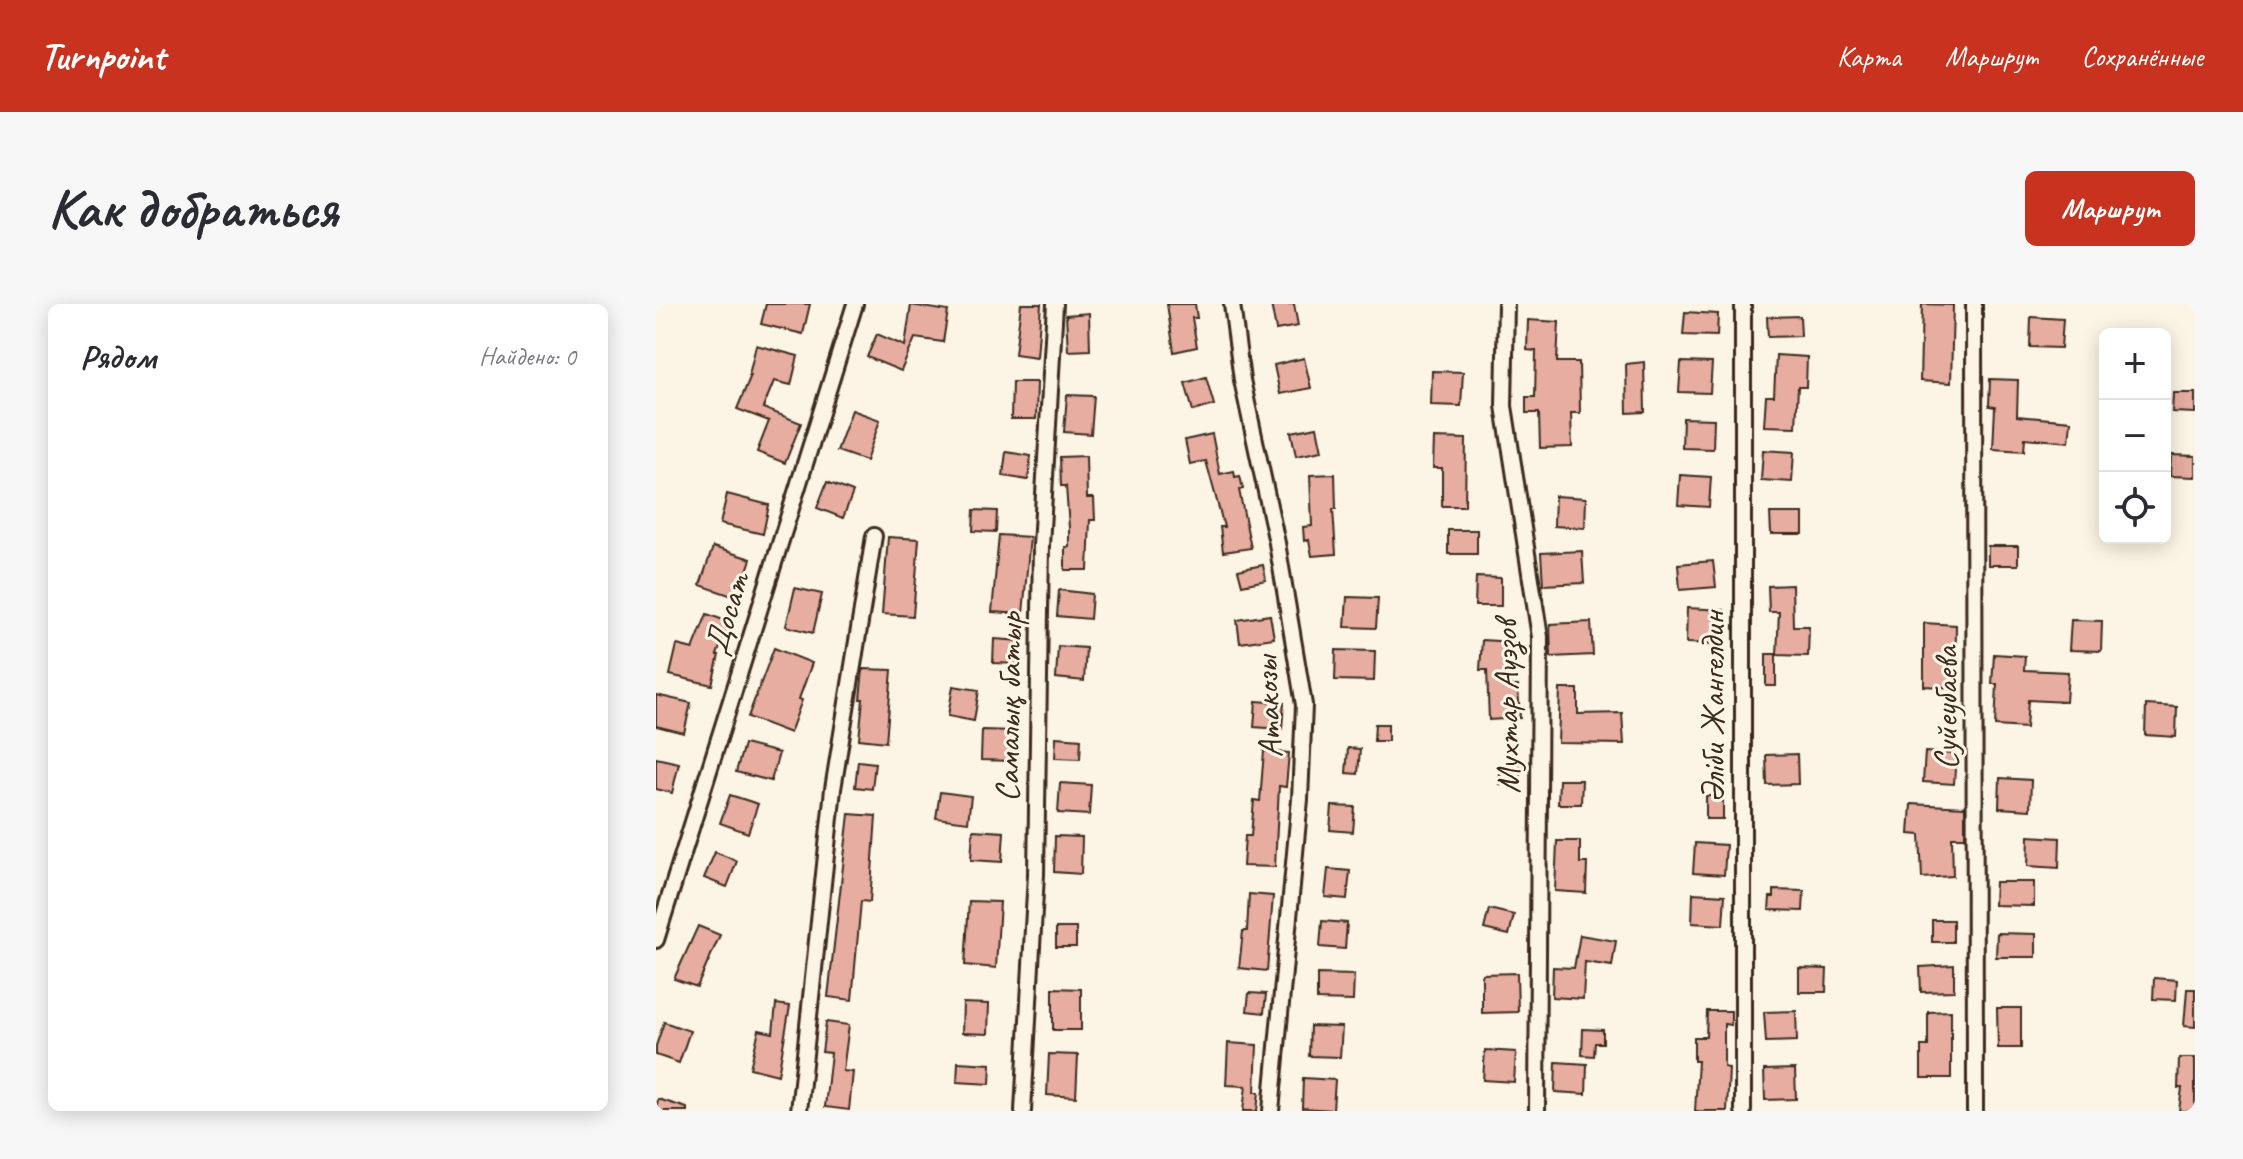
<!DOCTYPE html>
<html lang="ru">
<head>
<meta charset="utf-8">
<style>
  :root { --surface:#fff; --page:#f7f7f7; --text:#2b2b33; --muted:#7c7c81; --line:#e1e1e2; --accent:#c8321e }
  body { margin:0; font-family:Caveat,sans-serif; background:var(--page); color:var(--text) }
  .controls { position:absolute; right:24px; top:24px; display:grid; overflow:hidden; border-radius:12px; box-shadow:0 4px 20px #0003 }
  .controls button { width:72px; height:72px; display:grid; place-items:center; padding:0; border:0; border-bottom:2px solid var(--line); background:var(--surface); color:var(--text); font:40px sans-serif }
  .list { margin:0; padding:0; list-style:none }
  h2 { display:flex; justify-content:space-between; align-items:center; height:104px; margin:0; padding:0 32px; font-size:34px }
  h2 small { font-size:26px; font-weight:400; color:var(--muted) }
  .icon { flex:none; width:44px; height:44px; fill:none; stroke:currentColor; stroke-width:2; stroke-linecap:round; stroke-linejoin:round }
  .map { position:relative; flex:none; width:1539px; height:807px; overflow:hidden; border-radius:12px }
  header { display:flex; align-items:center; gap:48px; box-sizing:border-box; height:112px; padding:0 40px; background:var(--accent); color:#fff }
  header strong { font-size:38px }
  nav { display:flex; gap:44px; margin-inline-start:auto; font-size:28px }
  .intro { display:flex; align-items:center; justify-content:space-between; box-sizing:border-box; height:192px; padding:0 48px }
  h1 { margin:0; font-size:56px }
  .button { padding:20px 36px; border-radius:12px; background:var(--accent); color:#fff; font-size:28px; font-weight:700 }
  main { display:flex; gap:48px; padding:0 48px }
  aside { flex:1; background:var(--surface); border-radius:12px; box-shadow:0 4px 20px #0003 }
  .map>svg:first-child { display:block }
  .building { fill:#e6ada0; stroke:#3b2a1e; stroke-width:2 }
  .lines { fill:none; stroke-linecap:round; stroke-linejoin:round }
  .minor-casing { stroke:#3b2a1e; stroke-width:20 }
  .minor { stroke:#fcf5e5; stroke-width:14 }
  .labels { text-anchor:middle; stroke-width:6; stroke-linejoin:round; paint-order:stroke }
  .street-label { font-size:34px; fill:#3b2a1e; stroke:#fcf5e5 }
</style>
</head>
<body>
<header>
<strong>Turnpoint</strong>
<nav><a>Карта</a><a>Маршрут</a><a>Сохранённые</a></nav>
</header>
<div class="intro"><h1>Как добраться</h1><a class="button">Маршрут</a></div>
<main>
<aside>
<h2>Рядом<small>Найдено: 0</small></h2>
<ul class="list">
</ul>
</aside>
<div class="map">
<svg width="1539" height="807" viewBox="0 0 1539 807">
  <rect width="100%" height="100%" fill="#fcf5e5"/>
  <filter id="ink" filterUnits="userSpaceOnUse"><feTurbulence type="fractalNoise" baseFrequency=".0125" numOctaves="2"/><feDisplacementMap in="SourceGraphic" scale="16" xChannelSelector="R" yChannelSelector="G"/><feConvolveMatrix kernelMatrix="1 2 1 2 8 2 1 2 1" color-interpolation-filters="sRGB"/></filter>
  <g filter="url(#ink)">
    <g class="building">
      <path d="M 110,0 L 154,0 L 147,30 L 105,20 Z"/>
      <path d="M 365,0 L 385,0 L 381,53 L 359,50 Z"/>
      <path d="M 511,0 L 539,0 L 541,14 L 536,14 L 541,43 L 518,48 Z"/>
      <path d="M 615,0 L 638,0 L 642,22 L 620,26 Z"/>
      <path d="M 1266,0 L 1297,1 L 1295,79 L 1264,77 Z"/>
      <path d="M 255,1 L 292,7 L 287,38 L 259,34 L 245,67 L 211,53 L 221,30 L 249,42 Z"/>
      <path d="M 1029,8 L 1062,10 L 1061,32 L 1027,31 Z"/>
      <path d="M 433,9 L 434,46 L 412,47 L 410,11 Z"/>
      <path d="M 1144,12 L 1145,32 L 1112,33 L 1111,13 Z"/>
      <path d="M 1375,13 L 1407,15 L 1405,44 L 1374,43 Z"/>
      <path d="M 872,16 L 903,18 L 901,58 L 923,58 L 924,109 L 915,109 L 916,143 L 884,144 L 883,109 L 870,109 L 870,93 L 879,93 L 880,47 L 871,46 Z"/>
      <path d="M 100,41 L 142,52 L 135,81 L 118,77 L 107,104 L 145,119 L 129,159 L 101,148 L 113,117 L 81,105 L 95,71 L 93,71 Z"/>
      <path d="M 1120,51 L 1151,53 L 1150,83 L 1142,83 L 1140,123 L 1108,122 L 1110,92 L 1118,92 Z"/>
      <path d="M 648,54 L 655,84 L 624,90 L 618,61 Z"/>
      <path d="M 988,58 L 989,108 L 971,109 L 970,60 Z"/>
      <path d="M 1025,58 L 1056,59 L 1054,89 L 1023,88 Z"/>
      <path d="M 776,67 L 807,68 L 805,102 L 775,101 Z"/>
      <path d="M 550,73 L 558,101 L 537,107 L 529,79 Z"/>
      <path d="M 1334,75 L 1362,76 L 1361,112 L 1415,117 L 1413,138 L 1369,134 L 1368,147 L 1337,145 L 1339,103 L 1333,102 Z"/>
      <path d="M 356,78 L 381,78 L 380,115 L 355,115 Z"/>
      <path d="M 1517,89 L 1539,89 L 1539,109 L 1516,108 Z"/>
      <path d="M 411,91 L 438,92 L 435,130 L 408,128 Z"/>
      <path d="M 196,106 L 224,116 L 210,157 L 181,147 Z"/>
      <path d="M 1027,114 L 1058,115 L 1057,145 L 1026,144 Z"/>
      <path d="M 661,123 L 666,147 L 640,152 L 635,128 Z"/>
      <path d="M 556,130 L 564,170 L 578,167 L 579,173 L 584,172 L 587,185 L 583,186 L 595,244 L 567,248 L 564,223 L 568,223 L 550,157 L 534,160 L 529,136 Z"/>
      <path d="M 778,134 L 810,135 L 809,202 L 786,202 L 786,164 L 777,164 Z"/>
      <path d="M 1107,146 L 1138,148 L 1136,178 L 1105,176 Z"/>
      <path d="M 350,148 L 375,152 L 372,176 L 347,172 Z"/>
      <path d="M 1515,151 L 1539,152 L 1539,173 L 1514,172 Z"/>
      <path d="M 430,152 L 431,194 L 438,194 L 439,216 L 434,216 L 432,266 L 409,266 L 409,243 L 413,243 L 413,224 L 410,182 L 405,182 L 404,153 Z"/>
      <path d="M 679,170 L 680,205 L 677,205 L 680,250 L 656,252 L 653,236 L 648,237 L 647,223 L 656,222 L 654,171 Z"/>
      <path d="M 1024,171 L 1055,173 L 1053,203 L 1022,201 Z"/>
      <path d="M 171,178 L 197,188 L 187,214 L 161,204 Z"/>
      <path d="M 71,190 L 113,201 L 107,230 L 64,220 Z"/>
      <path d="M 899,192 L 930,194 L 929,224 L 898,222 Z"/>
      <path d="M 318,206 L 341,207 L 340,228 L 317,227 Z"/>
      <path d="M 1114,209 L 1147,209 L 1147,230 L 1115,230 Z"/>
      <rect x="792" y="226" width="29" height="24"/>
      <path d="M 343,231 L 374,233 L 367,310 L 336,308 Z"/>
      <path d="M 232,233 L 263,235 L 257,312 L 226,310 Z"/>
      <rect x="1332" y="242" width="30" height="19"/>
      <path d="M 57,243 L 95,255 L 82,294 L 44,281 Z"/>
      <path d="M 926,247 L 928,279 L 887,281 L 885,249 Z"/>
      <path d="M 1057,257 L 1060,283 L 1024,286 L 1022,260 Z"/>
      <path d="M 607,261 L 610,276 L 586,281 L 582,266 Z"/>
      <path d="M 820,273 L 845,274 L 845,302 L 819,302 Z"/>
      <path d="M 1136,281 L 1137,322 L 1153,322 L 1152,352 L 1121,351 L 1123,308 L 1113,308 L 1112,282 Z"/>
      <path d="M 139,284 L 166,290 L 157,329 L 130,322 Z"/>
      <path d="M 403,286 L 436,290 L 434,315 L 401,312 Z"/>
      <path d="M 691,293 L 722,294 L 720,324 L 689,323 Z"/>
      <path d="M 1031,304 L 1068,306 L 1066,340 L 1030,339 Z"/>
      <path d="M 51,310 L 73,318 L 61,351 L 63,351 L 56,381 L 14,371 L 21,341 L 37,345 Z"/>
      <path d="M 614,311 L 618,334 L 584,339 L 581,316 Z"/>
      <path d="M 1415,316 L 1446,317 L 1445,347 L 1413,346 Z"/>
      <path d="M 935,318 L 937,351 L 895,353 L 894,320 Z"/>
      <path d="M 1268,319 L 1300,321 L 1299,384 L 1268,382 Z"/>
      <path d="M 338,335 L 366,337 L 365,360 L 337,359 Z"/>
      <path d="M 826,336 L 857,338 L 854,382 L 862,382 L 864,414 L 833,416 L 831,366 L 824,366 Z"/>
      <path d="M 402,342 L 430,344 L 428,377 L 400,374 Z"/>
      <path d="M 118,344 L 156,359 L 143,395 L 146,396 L 134,429 L 92,413 Z"/>
      <path d="M 680,346 L 719,347 L 718,377 L 679,376 Z"/>
      <rect x="1110" y="350" width="10" height="32"/>
      <path d="M 1338,350 L 1369,352 L 1368,366 L 1412,368 L 1410,398 L 1372,396 L 1370,424 L 1339,422 L 1341,380 L 1336,380 Z"/>
      <path d="M 207,365 L 236,366 L 230,438 L 203,435 L 207,395 L 204,395 Z"/>
      <path d="M 297,382 L 323,386 L 318,417 L 292,412 Z"/>
      <path d="M 904,385 L 922,385 L 922,410 L 966,409 L 968,440 L 902,439 Z"/>
      <path d="M 0,391 L 35,399 L 28,429 L 0,422 Z"/>
      <path d="M 600,397 L 628,399 L 626,425 L 598,423 Z"/>
      <path d="M 1490,401 L 1521,403 L 1520,433 L 1489,431 Z"/>
      <path d="M 719,420 L 732,420 L 732,437 L 718,437 Z"/>
      <path d="M 326,426 L 358,427 L 356,457 L 325,456 Z"/>
      <path d="M 400,433 L 425,435 L 424,455 L 399,454 Z"/>
      <path d="M 88,440 L 123,449 L 115,477 L 80,468 Z"/>
      <path d="M 692,444 L 704,445 L 702,470 L 690,469 Z"/>
      <path d="M 608,447 L 633,449 L 630,483 L 623,482 L 619,563 L 587,562 L 589,532 L 595,532 L 598,496 L 604,497 Z"/>
      <path d="M 1269,448 L 1300,450 L 1298,480 L 1267,478 Z"/>
      <path d="M 1141,450 L 1142,480 L 1111,481 L 1110,451 Z"/>
      <path d="M 0,454 L 23,459 L 16,489 L 0,485 Z"/>
      <path d="M 202,457 L 219,459 L 216,485 L 199,483 Z"/>
      <path d="M 845,460 L 865,462 L 863,481 L 843,480 Z"/>
      <path d="M 1344,474 L 1375,476 L 1374,506 L 1343,504 Z"/>
      <path d="M 903,476 L 926,476 L 925,500 L 902,500 Z"/>
      <path d="M 404,479 L 435,481 L 433,511 L 402,509 Z"/>
      <path d="M 284,488 L 315,492 L 312,518 L 280,514 Z"/>
      <path d="M 74,491 L 102,500 L 92,529 L 64,519 Z"/>
      <rect x="1050" y="492" width="17" height="23"/>
      <path d="M 1255,500 L 1309,503 L 1309,533 L 1296,533 L 1297,572 L 1266,574 L 1264,531 L 1253,530 Z"/>
      <path d="M 676,502 L 699,503 L 697,528 L 674,526 Z"/>
      <path d="M 193,510 L 220,512 L 214,598 L 205,597 L 196,696 L 172,693 Z"/>
      <path d="M 317,526 L 348,528 L 346,558 L 315,556 Z"/>
      <path d="M 399,532 L 426,533 L 425,570 L 398,568 Z"/>
      <path d="M 1373,532 L 1404,534 L 1403,564 L 1372,562 Z"/>
      <path d="M 901,537 L 924,537 L 924,559 L 931,559 L 930,589 L 899,587 Z"/>
      <path d="M 1039,539 L 1070,541 L 1068,571 L 1037,569 Z"/>
      <path d="M 59,548 L 81,557 L 71,583 L 48,574 Z"/>
      <path d="M 672,565 L 694,567 L 691,595 L 669,593 Z"/>
      <path d="M 1339,578 L 1378,578 L 1378,602 L 1338,601 Z"/>
      <path d="M 1118,586 L 1148,587 L 1147,607 L 1113,606 L 1114,593 L 1118,593 Z"/>
      <path d="M 1037,589 L 1069,591 L 1067,621 L 1036,619 Z"/>
      <path d="M 593,590 L 617,592 L 611,667 L 583,664 L 587,627 L 591,627 Z"/>
      <path d="M 313,597 L 344,598 L 340,664 L 309,661 Z"/>
      <path d="M 833,605 L 858,611 L 853,631 L 828,625 Z"/>
      <rect x="1276" y="616" width="21" height="22"/>
      <path d="M 666,617 L 691,619 L 689,645 L 664,643 Z"/>
      <path d="M 42,622 L 64,631 L 41,683 L 18,675 Z"/>
      <rect x="400" y="624" width="20" height="19"/>
      <path d="M 1341,629 L 1380,630 L 1380,653 L 1340,653 Z"/>
      <path d="M 924,631 L 960,637 L 956,662 L 929,658 L 927,695 L 896,693 L 897,663 L 918,664 Z"/>
      <path d="M 1298,661 L 1298,687 L 1265,688 L 1264,663 Z"/>
      <path d="M 1143,664 L 1171,665 L 1170,688 L 1143,688 Z"/>
      <path d="M 861,669 L 862,708 L 826,709 L 826,670 Z"/>
      <path d="M 661,670 L 698,671 L 697,697 L 661,696 Z"/>
      <path d="M 1498,674 L 1521,676 L 1520,696 L 1497,695 Z"/>
      <path d="M 397,684 L 425,685 L 425,726 L 397,726 Z"/>
      <path d="M 1531,685 L 1539,685 L 1539,723 L 1528,722 Z"/>
      <path d="M 593,689 L 610,690 L 608,709 L 591,707 Z"/>
      <path d="M 307,699 L 333,700 L 332,730 L 306,729 Z"/>
      <path d="M 120,700 L 134,702 L 122,771 L 94,764 L 103,726 L 117,729 Z"/>
      <path d="M 1341,704 L 1365,704 L 1365,744 L 1342,744 Z"/>
      <path d="M 1051,707 L 1075,707 L 1075,721 L 1068,720 L 1068,763 L 1073,764 L 1071,807 L 1039,807 L 1042,757 L 1038,757 L 1038,733 L 1050,733 Z"/>
      <path d="M 1140,707 L 1141,737 L 1110,738 L 1108,708 Z"/>
      <path d="M 1295,707 L 1295,774 L 1265,774 L 1265,742 L 1272,742 L 1272,708 Z"/>
      <path d="M 8,718 L 34,727 L 23,759 L 0,751 L 0,742 Z"/>
      <path d="M 170,718 L 193,721 L 187,767 L 197,768 L 193,806 L 169,803 L 175,749 L 166,748 Z"/>
      <path d="M 654,722 L 686,723 L 684,753 L 653,752 Z"/>
      <path d="M 927,725 L 947,726 L 947,739 L 939,739 L 938,752 L 926,751 Z"/>
      <path d="M 572,739 L 601,741 L 599,788 L 603,788 L 601,807 L 587,807 L 590,782 L 570,781 Z"/>
      <path d="M 829,746 L 860,748 L 858,778 L 827,776 Z"/>
      <path d="M 393,750 L 422,751 L 420,793 L 391,791 Z"/>
      <path d="M 1523,754 L 1539,754 L 1539,807 L 1523,807 L 1526,784 L 1522,784 Z"/>
      <path d="M 302,758 L 335,760 L 334,780 L 301,778 Z"/>
      <path d="M 900,758 L 931,760 L 930,790 L 899,788 Z"/>
      <path d="M 1139,765 L 1140,795 L 1109,796 L 1108,766 Z"/>
      <path d="M 647,774 L 679,776 L 677,806 L 646,804 Z"/>
      <path d="M 2,795 L 31,804 L 31,807 L 0,807 Z"/>
    </g>
    <g class="lines">
      <g class="minor-casing">
        <g id="minor">
          <path d="M 576,0 L 586,76 L 621,239 L 648,401 L 644,495 L 615,807"/>
          <path d="M 850,0 L 848,102 L 884,333 L 881,807"/>
          <path d="M 1087,0 L 1087,807"/>
          <path d="M 1318,0 L 1319,807"/>
          <path d="M 0,636 L 199,0"/>
          <path d="M 143,807 L 177,485 L 218,232"/>
          <path d="M 367,807 L 380,570 L 385,242 L 399,0"/>
        </g>
      </g>
      <use href="#minor" class="minor"/>
    </g>
  </g>
  <g class="labels">
    <g class="street-label">
      <text transform="translate(70 309) rotate(-73)" y="12">Досат</text>
      <text transform="translate(352 403) rotate(-89)" y="12">Самалық батыр</text>
      <text transform="translate(611 403) rotate(-93)" y="12">Атакозы</text>
      <text transform="translate(850 403) rotate(-91)" y="12">Мухтар Ауэзов</text>
      <text transform="translate(1056 403) rotate(-90)" y="12">Әліби Жангелдин</text>
      <text transform="translate(1289 404) rotate(-90)" y="12">Суйеубаева</text>
    </g>
  </g>
</svg>
<div class="controls">
<button>+</button>
<button>−</button>
<button><svg class="icon" aria-label="locate" viewBox="0 0 24 24"><circle cx="12" cy="12" r="6"/><path d="M12 2v4M12 18v4M2 12h4M18 12h4"/></svg></button>
</div>
</div>
</main>
</body>
</html>
